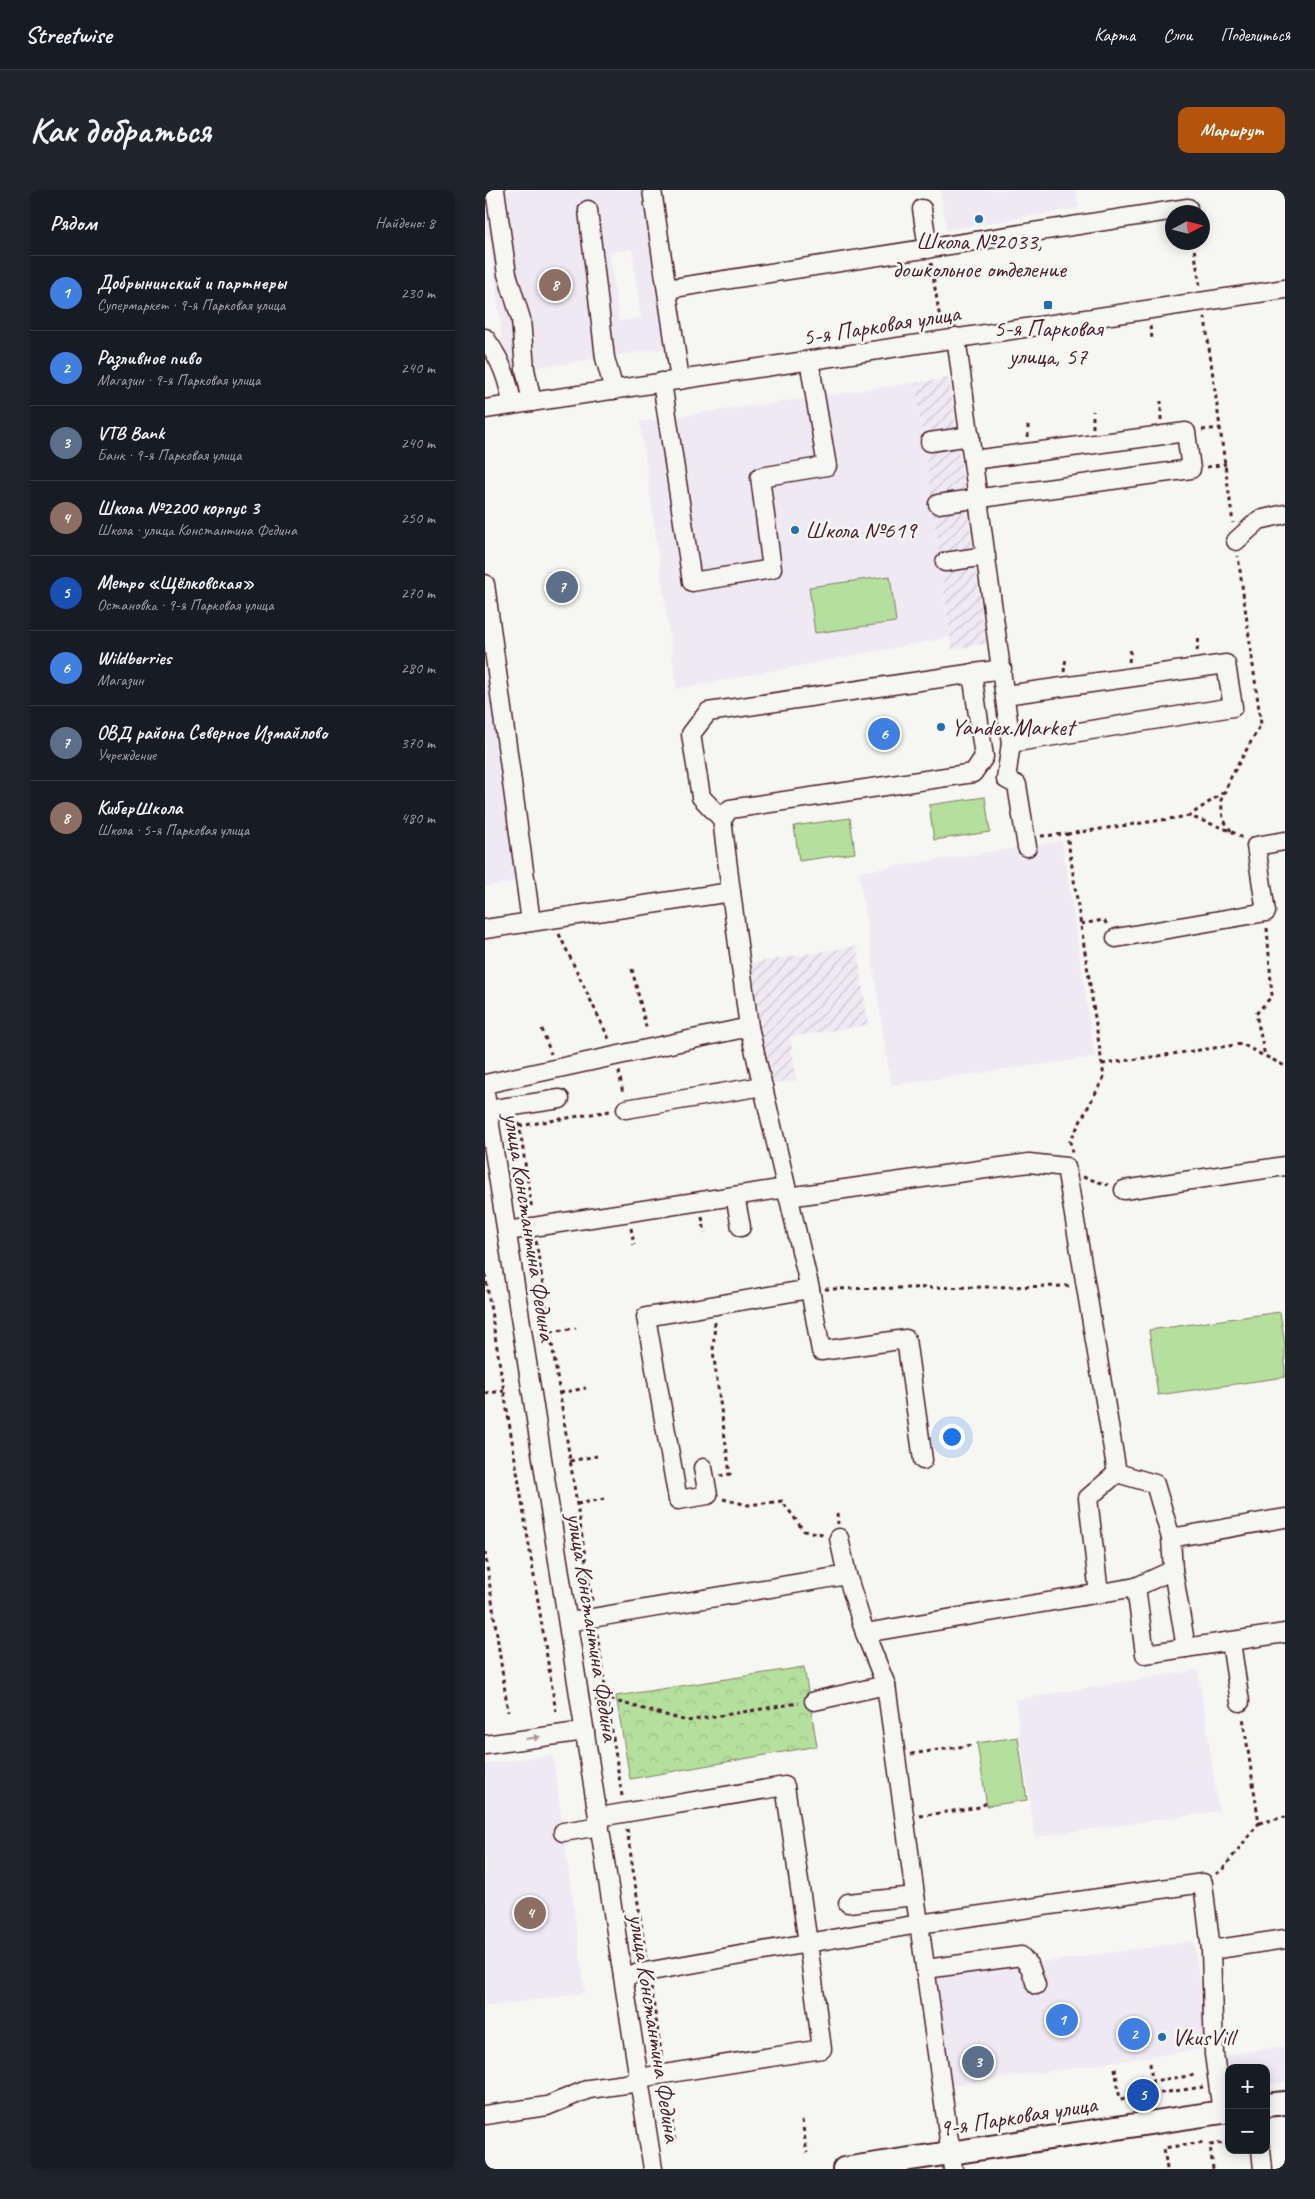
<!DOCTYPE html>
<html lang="ru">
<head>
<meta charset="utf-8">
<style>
  :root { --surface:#171b24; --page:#20242c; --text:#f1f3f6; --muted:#9ea1a6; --line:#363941; --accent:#b45309 }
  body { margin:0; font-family:Caveat,sans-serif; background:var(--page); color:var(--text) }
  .controls { position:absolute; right:15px; bottom:15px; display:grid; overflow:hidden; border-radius:10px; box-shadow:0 2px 12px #0003 }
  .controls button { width:45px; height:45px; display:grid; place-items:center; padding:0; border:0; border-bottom:1px solid var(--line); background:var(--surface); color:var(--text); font:25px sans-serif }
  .compass { position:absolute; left:680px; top:15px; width:45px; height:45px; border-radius:50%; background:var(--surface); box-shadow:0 2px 12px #0003; rotate:83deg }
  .you { position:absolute; left:466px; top:1246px; width:18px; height:18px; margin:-12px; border:4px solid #fff; border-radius:50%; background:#1a73e8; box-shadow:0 0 0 8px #1a73e833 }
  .badge { display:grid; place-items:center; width:32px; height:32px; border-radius:50%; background:var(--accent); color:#fff; font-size:16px; font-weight:700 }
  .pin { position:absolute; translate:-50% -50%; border:2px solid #fff; box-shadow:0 1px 5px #0006 }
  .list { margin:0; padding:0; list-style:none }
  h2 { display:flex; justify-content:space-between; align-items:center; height:65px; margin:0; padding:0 20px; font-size:21px }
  h2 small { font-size:16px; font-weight:400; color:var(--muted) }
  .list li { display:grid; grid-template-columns:32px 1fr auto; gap:15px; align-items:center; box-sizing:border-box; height:75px; padding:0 20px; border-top:1px solid var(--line) }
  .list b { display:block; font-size:19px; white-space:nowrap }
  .list p { margin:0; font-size:16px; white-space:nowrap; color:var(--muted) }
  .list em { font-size:16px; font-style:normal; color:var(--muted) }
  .map { position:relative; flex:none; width:800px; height:1979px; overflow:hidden; border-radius:10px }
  header { display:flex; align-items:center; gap:30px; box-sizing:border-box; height:70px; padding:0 25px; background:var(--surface); border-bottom:1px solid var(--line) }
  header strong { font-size:24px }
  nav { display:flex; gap:28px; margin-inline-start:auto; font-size:18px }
  .intro { display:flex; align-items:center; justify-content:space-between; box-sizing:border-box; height:120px; padding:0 30px }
  h1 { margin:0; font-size:35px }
  .button { padding:12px 22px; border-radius:10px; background:var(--accent); color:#fff; font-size:18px; font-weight:700 }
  main { display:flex; gap:30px; padding:0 30px }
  aside { flex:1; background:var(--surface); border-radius:10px; box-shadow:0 2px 12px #0003 }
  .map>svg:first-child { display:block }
  .built { fill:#efe9f4; fill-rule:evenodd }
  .industrial { fill:url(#industrial-furrows) }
  .forest { fill:url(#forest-crowns); stroke:#807f64 }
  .green { fill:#b5df9c; stroke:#807f64 }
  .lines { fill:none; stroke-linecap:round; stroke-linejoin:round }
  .minor-casing { stroke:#4a1f2b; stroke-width:21 }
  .major-casing { stroke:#4a1f2b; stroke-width:26 }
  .path { stroke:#4a1f2b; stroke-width:3; stroke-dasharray:4 4; stroke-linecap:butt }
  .minor { stroke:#f6f6f2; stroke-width:18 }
  .major { stroke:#f6f6f2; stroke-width:22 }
  .oneway { fill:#a99598 }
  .poi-dot { fill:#1f6fb2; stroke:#f6f6f2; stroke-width:2 }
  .labels { text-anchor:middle; stroke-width:5; stroke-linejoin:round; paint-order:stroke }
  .poi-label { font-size:24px; fill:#4a1f2b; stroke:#f6f6f2; text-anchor:start }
  .street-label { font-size:24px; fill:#4a1f2b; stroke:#f6f6f2 }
</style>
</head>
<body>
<header>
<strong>Streetwise</strong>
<nav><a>Карта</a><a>Слои</a><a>Поделиться</a></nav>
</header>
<div class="intro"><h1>Как добраться</h1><a class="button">Маршрут</a></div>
<main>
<aside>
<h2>Рядом<small>Найдено: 8</small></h2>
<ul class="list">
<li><span class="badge" style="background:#3f7fe0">1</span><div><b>Добрынинский и партнеры</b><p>Супермаркет · 9-я Парковая улица</p></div><em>230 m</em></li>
<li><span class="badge" style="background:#3f7fe0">2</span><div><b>Разливное пиво</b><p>Магазин · 9-я Парковая улица</p></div><em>240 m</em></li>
<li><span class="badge" style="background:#5c6f8a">3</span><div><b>VTB Bank</b><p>Банк · 9-я Парковая улица</p></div><em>240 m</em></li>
<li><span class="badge" style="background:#8d6e63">4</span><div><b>Школа №2200 корпус 3</b><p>Школа · улица Константина Федина</p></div><em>250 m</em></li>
<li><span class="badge" style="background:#1a4fb4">5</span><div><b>Метро «Щёлковская»</b><p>Остановка · 9-я Парковая улица</p></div><em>270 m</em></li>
<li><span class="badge" style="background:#3f7fe0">6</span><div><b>Wildberries</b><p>Магазин</p></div><em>280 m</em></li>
<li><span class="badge" style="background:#5c6f8a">7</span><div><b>ОВД района Северное Измайлово</b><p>Учреждение</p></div><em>370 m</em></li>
<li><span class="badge" style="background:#8d6e63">8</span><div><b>КиберШкола</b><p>Школа · 5-я Парковая улица</p></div><em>480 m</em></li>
</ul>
</aside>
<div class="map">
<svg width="800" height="1979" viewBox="0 0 800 1979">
  <defs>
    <pattern id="industrial-furrows" width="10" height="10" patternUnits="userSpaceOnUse" patternTransform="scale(1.25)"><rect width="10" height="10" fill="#efe9f4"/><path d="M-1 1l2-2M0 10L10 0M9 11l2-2" fill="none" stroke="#cec7d1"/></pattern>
    <pattern id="forest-crowns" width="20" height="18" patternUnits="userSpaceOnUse" patternTransform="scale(1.25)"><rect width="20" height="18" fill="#b5df9c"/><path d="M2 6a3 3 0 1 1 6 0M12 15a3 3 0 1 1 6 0" fill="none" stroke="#9dbf87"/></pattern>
  </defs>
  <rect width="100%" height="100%" fill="#f6f6f2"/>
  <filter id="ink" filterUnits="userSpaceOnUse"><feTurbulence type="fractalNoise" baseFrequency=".02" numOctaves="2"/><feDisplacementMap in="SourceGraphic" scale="10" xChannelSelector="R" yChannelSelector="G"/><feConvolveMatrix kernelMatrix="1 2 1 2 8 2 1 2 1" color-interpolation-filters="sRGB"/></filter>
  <g filter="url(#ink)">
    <g class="built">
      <path d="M 0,0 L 160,0 L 182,158 L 30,181 L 18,154 L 5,49 L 0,44 ZM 147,59 L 156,128 L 134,131 L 124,62 Z"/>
      <path d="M 455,0 L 591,0 L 594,18 L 462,40 Z"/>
      <path d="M 430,193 L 465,447 L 192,499 L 155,232 Z"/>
      <path d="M 0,473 L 33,692 L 0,697 Z"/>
      <path d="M 577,651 L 610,867 L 406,895 L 374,682 Z"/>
      <path d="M 713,1480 L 734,1621 L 550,1647 L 530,1510 Z"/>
      <path d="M 68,1565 L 100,1803 L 0,1817 L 0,1574 Z"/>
      <path d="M 709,1751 L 723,1858 L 463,1896 L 448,1788 Z"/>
      <path d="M 800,1856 L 800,1892 L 781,1895 L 781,1878 L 744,1878 L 744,1901 L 740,1902 L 735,1866 Z"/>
    </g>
    <g class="industrial">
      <path d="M 464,188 L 501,454 L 467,459 L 430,193 Z"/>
      <path d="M 372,756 L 383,835 L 305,847 L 311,890 L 284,894 L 266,773 Z"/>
    </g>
    <path class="forest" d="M 319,1477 L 332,1556 L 145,1589 L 131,1506 Z"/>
    <g class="green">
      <path d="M 405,386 L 411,432 L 330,443 L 324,397 Z"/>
      <path d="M 500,607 L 505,642 L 449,650 L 444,615 Z"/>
      <path d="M 365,628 L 370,663 L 314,671 L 309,636 Z"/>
      <path d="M 795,1122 L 800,1155 L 800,1187 L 673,1205 L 664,1140 Z"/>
      <path d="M 533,1547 L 542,1610 L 502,1616 L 492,1553 Z"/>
    </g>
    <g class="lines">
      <g class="minor-casing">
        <g id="minor">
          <path d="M 10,0 L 22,84 L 36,129 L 40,179 L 47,212"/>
          <path d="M 167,0 L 195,190"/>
          <path d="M 437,19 L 443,59"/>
          <path d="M 103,20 L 120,168 L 129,200"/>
          <path d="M 182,99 L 703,18"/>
          <path d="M 471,147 L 526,553 L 521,589 L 532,595 L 542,657"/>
          <path d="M 0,148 C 15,168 24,190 27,215"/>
          <path d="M 177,192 L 207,392 L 287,379 L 275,287 L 342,276 L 324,170"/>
          <path d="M 0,219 L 800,99"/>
          <path d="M 445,252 L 485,246"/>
          <path d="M 453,314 L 706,279 L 701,242 L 488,270"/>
          <path d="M 751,351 L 774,330 L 800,324"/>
          <path d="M 460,372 L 501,366"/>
          <path d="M 0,394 L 46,732"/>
          <path d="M 520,505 L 741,474 L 748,517 L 526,553"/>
          <path d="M 237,629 L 245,619 L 488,583 L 499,567 L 487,483"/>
          <path d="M 246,702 L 237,629 L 216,607 L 206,544 L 223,522 L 517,479"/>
          <path d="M 0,739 L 246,702 L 264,837 L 325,1099 L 336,1161 L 421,1149 L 438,1270"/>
          <path d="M 631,748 L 781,722 L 771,656 L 800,651"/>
          <path d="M 0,894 L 264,837"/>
          <path d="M 0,903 L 168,1979"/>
          <path d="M 141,919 L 278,896"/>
          <path d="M 3,920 L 75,909"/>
          <path d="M 639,1000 L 800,976"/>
          <path d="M 250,1006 L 256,1037"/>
          <path d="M 303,1007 L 544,973 L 581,977 L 632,1283"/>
          <path d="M 22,1041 L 301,998"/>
          <path d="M 218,1278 L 223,1305 L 193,1310 L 161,1127 L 325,1099"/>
          <path d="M 354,1348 L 362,1385"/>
          <path d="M 686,1348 L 800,1328"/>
          <path d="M 651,1397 L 660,1464 L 800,1443"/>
          <path d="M 614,1404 L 603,1308 L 632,1283 L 670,1294 L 686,1348 L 688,1380 L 701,1458"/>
          <path d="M 83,1432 L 362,1385 L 380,1443 L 401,1495 L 468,1979"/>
          <path d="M 380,1443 L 651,1397 L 688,1380"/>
          <path d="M 746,1452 L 755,1512"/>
          <path d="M 329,1511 L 401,1495"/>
          <path d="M 0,1555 L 100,1541"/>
          <path d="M 114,1627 L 300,1596 L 323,1753 L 434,1734 L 718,1693 L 726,1760 L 729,1864 L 737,1922"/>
          <path d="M 78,1642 L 115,1636"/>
          <path d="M 363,1713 L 430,1706"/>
          <path d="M 726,1760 L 800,1749"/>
          <path d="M 441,1779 L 536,1766 L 545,1777 L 551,1795"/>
          <path d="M 138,1786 L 323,1753 L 337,1859 L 154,1888"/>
          <path d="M 0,1925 L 62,1916 L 104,1899 L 155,1892"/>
          <path d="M 776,1960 L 778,1979"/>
        </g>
      </g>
      <g class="major-casing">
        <g id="major">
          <path d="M 781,1915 L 800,1913"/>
          <path d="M 359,1979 L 744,1921"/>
        </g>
      </g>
      <g class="path">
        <path d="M 708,52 L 715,96"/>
        <path d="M 446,73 L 455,129"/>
        <path d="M 718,128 L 720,128 L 748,333"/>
        <path d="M 665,136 L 667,148"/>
        <path d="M 676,230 L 676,211"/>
        <path d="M 608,238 L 608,221"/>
        <path d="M 717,240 L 735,238"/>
        <path d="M 543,247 L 543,231"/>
        <path d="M 722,277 L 741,274"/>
        <path d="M 712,461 L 714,447"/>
        <path d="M 644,472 L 646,457"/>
        <path d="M 579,482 L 581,467"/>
        <path d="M 739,602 L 704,626 L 746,641 L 758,648"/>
        <path d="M 746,641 L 738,629 L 736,610 L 746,587 L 776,534 L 753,366"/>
        <path d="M 582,644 L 704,626"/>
        <path d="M 556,646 L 582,644 L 619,887 L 585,951 L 587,963"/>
        <path d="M 596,734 L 619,730 L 623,736"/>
        <path d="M 782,738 L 787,806 L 771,824 L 780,866 L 800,876"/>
        <path d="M 74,744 L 125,851"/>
        <path d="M 147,779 L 162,841"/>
        <path d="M 57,839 L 66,864"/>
        <path d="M 617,874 L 757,854 L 779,866"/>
        <path d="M 134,881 L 138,904"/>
        <path d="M 34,933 L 47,1020"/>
        <path d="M 34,936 L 125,921"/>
        <path d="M 598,987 L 623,995"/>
        <path d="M 217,1027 L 220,1043"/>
        <path d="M 146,1038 L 149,1055"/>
        <path d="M 51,1051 L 107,1411"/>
        <path d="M 0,1084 L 71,1522"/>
        <path d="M 340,1099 L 584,1096"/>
        <path d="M 230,1132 L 228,1161 L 245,1284 L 235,1286"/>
        <path d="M 66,1142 L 91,1138"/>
        <path d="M 0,1203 L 19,1201"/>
        <path d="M 75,1203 L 101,1198"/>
        <path d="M 85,1271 L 112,1266"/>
        <path d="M 238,1309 L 263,1315 L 297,1311 L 319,1341 L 338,1344"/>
        <path d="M 92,1314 L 119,1309"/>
        <path d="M 352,1323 L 353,1334"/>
        <path d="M 0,1362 L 23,1522"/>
        <path d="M 112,1444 L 137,1606"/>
        <path d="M 110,1511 L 123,1509 L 202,1531 L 314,1513"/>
        <path d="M 426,1564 L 487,1555"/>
        <path d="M 435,1626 L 495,1617 L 501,1613"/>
        <path d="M 774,1633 L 800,1627"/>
        <path d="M 142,1639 L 161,1767"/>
        <path d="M 731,1684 L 737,1680 L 774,1633 L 758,1527"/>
        <path d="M 166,1798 L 177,1868"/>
        <path d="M 665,1873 L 667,1891 L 711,1885"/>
        <path d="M 630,1878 L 635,1909 L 718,1897"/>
        <path d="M 667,1891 L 669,1904"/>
        <path d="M 182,1899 L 190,1951"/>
        <path d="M 317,1930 L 322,1963"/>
        <path d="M 682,1979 L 679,1958 L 720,1952"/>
        <path d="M 728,1979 L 725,1955 L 744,1952"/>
      </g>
      <use href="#minor" class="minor"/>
      <use href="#major" class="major"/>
    </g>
    <defs><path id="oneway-solid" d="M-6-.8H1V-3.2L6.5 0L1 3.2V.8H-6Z" transform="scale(1.25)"/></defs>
    <use class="oneway" href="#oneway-solid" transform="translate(48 1548) rotate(-8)"/>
  </g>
  <g class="poi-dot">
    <circle cx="494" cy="29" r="5"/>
    <rect x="558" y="110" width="10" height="10" rx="2.5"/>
    <circle cx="310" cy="340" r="5"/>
    <circle cx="456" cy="537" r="5"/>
    <circle cx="677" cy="1847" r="5"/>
  </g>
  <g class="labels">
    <g class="poi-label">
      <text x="494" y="59" text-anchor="middle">Школа №2033,<tspan x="494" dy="28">дошкольное отделение</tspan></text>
      <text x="563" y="146" text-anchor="middle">5-я Парковая<tspan x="563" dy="28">улица, 57</tspan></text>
      <text x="320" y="348">Школа №619</text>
      <text x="466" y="545">Yandex.Market</text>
      <text x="687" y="1855">VkusVill</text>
    </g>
    <g class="street-label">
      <text transform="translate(396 135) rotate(-9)" y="8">5-я Парковая улица</text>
      <text transform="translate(45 1037) rotate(81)" y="8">улица Константина Федина</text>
      <text transform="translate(108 1437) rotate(81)" y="8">улица Константина Федина</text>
      <text transform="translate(170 1838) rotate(81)" y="8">улица Константина Федина</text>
      <text transform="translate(533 1926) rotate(-9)" y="8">9-я Парковая улица</text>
    </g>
  </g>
</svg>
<div class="controls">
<button>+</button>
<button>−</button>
</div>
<svg class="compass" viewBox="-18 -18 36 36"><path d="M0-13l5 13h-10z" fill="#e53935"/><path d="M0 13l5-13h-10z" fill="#9ea1a6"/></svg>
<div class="you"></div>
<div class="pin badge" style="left:577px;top:1830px;background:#3f7fe0">1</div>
<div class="pin badge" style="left:649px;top:1844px;background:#3f7fe0">2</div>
<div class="pin badge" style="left:493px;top:1872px;background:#5c6f8a">3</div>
<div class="pin badge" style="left:45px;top:1723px;background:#8d6e63">4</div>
<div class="pin badge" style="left:658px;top:1905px;background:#1a4fb4">5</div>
<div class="pin badge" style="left:399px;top:544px;background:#3f7fe0">6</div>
<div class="pin badge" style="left:77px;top:397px;background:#5c6f8a">7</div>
<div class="pin badge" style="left:70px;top:95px;background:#8d6e63">8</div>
</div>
</main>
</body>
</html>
